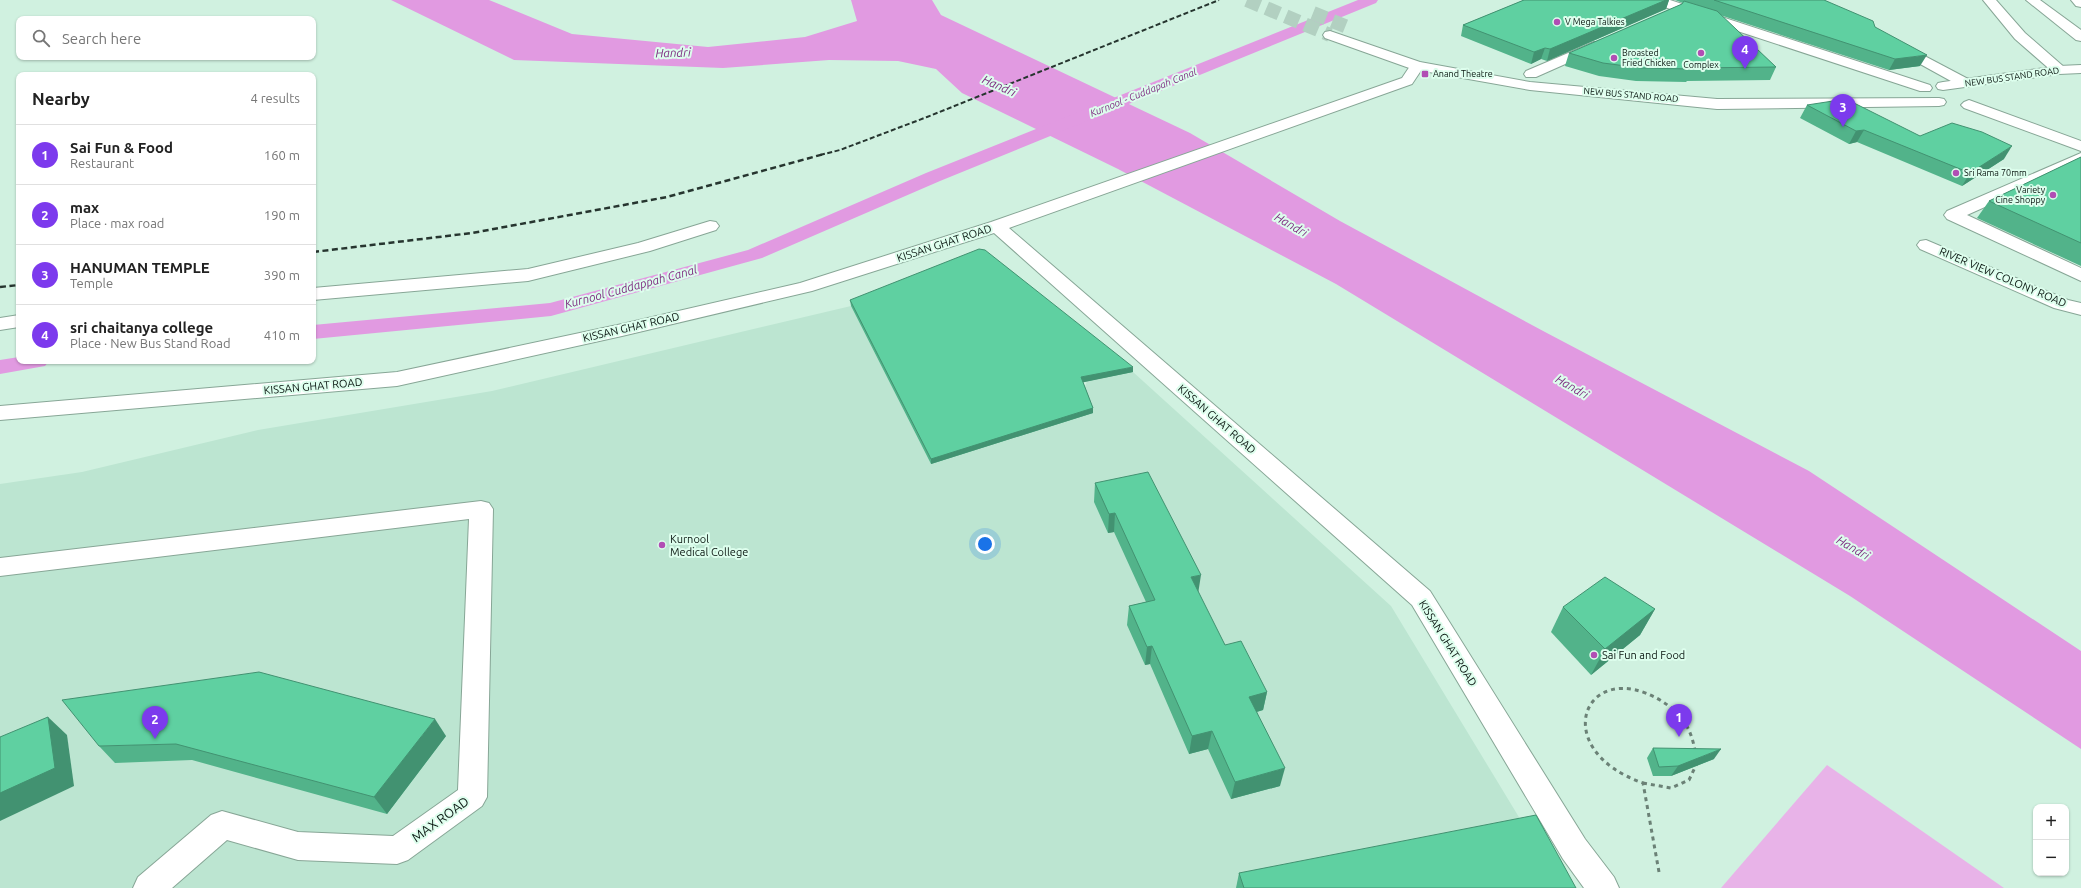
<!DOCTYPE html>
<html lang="en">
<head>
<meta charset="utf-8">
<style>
  :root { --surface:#fff; --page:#f6f6f6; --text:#222; --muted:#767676; --line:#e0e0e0; --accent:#7c3aed }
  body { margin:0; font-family:Ubuntu,sans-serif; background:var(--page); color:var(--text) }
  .controls { position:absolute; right:12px; bottom:12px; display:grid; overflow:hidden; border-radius:8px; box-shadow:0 1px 3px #0004 }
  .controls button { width:36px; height:36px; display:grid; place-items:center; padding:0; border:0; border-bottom:1px solid var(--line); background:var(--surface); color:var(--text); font:20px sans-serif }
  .you { position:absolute; left:985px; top:544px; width:14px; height:14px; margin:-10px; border:3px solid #fff; border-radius:50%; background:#1a73e8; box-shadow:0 0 0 6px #1a73e833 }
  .badge { display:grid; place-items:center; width:26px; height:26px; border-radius:50%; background:var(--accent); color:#fff; font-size:13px; font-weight:700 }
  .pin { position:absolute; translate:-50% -33px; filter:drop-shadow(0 1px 2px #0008) }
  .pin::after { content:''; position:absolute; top:21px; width:14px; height:12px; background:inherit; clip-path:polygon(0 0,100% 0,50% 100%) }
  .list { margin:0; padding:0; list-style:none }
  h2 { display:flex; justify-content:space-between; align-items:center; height:52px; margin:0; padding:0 16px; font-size:17px }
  h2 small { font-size:13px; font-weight:400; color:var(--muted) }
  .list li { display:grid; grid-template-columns:26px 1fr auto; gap:12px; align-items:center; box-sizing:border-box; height:60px; padding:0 16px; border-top:1px solid var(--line) }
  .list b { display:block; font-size:15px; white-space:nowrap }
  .list p { margin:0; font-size:13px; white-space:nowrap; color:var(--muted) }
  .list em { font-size:13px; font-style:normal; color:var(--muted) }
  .icon { flex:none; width:22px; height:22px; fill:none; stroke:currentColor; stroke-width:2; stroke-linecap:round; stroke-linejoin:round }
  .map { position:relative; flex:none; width:2081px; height:888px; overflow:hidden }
  .search { position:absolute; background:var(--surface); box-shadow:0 1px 3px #0004; left:16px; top:16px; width:300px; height:44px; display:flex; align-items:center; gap:10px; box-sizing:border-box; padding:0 14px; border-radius:8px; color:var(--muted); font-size:15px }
  .panel { position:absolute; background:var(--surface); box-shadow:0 1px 3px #0004; left:16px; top:72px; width:300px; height:292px; border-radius:8px }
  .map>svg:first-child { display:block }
  .built { fill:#bce5d1 }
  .green { fill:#e8b3e8 }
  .water { fill:#e19ae1 }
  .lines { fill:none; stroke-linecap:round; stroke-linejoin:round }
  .canal { fill:#e19ae1; fill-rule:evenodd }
  .major-tunnel { stroke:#b2d0c1; stroke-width:14; stroke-dasharray:14 7; stroke-linecap:butt }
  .minor-casing { stroke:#87a696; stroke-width:2 }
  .major-casing { stroke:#87a696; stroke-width:2 }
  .path { stroke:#6b8176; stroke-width:3; stroke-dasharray:4 4; stroke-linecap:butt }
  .minor { fill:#fff; fill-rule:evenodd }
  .major { fill:#fff; fill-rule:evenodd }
  .rail-far1 { stroke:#26352f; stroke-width:2; stroke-dasharray:5 2.5; stroke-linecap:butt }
  .rail { stroke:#26352f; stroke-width:2.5; stroke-dasharray:6 3.5; stroke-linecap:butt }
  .wall { fill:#52b38a }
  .shaded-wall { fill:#429271 }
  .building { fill:#5fd0a1; stroke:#429271 }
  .poi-dot { fill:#b14eb4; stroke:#ddfeed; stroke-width:1.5 }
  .labels { text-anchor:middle; stroke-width:4; stroke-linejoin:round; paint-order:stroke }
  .far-poi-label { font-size:9px; fill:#0a1611; stroke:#ddfeed; text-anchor:start }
  .far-street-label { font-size:9px; fill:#0a1611; stroke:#ddfeed }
  .far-water-label { font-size:10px; font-style:italic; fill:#7e2c81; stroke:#ddfeed }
  .street-label { font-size:11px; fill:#0a1611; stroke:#ddfeed }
  .poi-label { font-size:11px; fill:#0a1611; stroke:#ddfeed; text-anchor:start }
  .water-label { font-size:12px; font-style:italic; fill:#7e2c81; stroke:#ddfeed }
  .near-street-label { font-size:13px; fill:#0a1611; stroke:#ddfeed }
</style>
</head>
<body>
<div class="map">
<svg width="2081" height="888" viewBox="0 0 2081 888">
  <rect width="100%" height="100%" fill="#d0f1e0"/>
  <path class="built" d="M 851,306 L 931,464 L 1084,390 L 1087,381 L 1133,372 L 1391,606 L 1554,875 L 1564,888 L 0,888 L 0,484 L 82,472 L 258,430 L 492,391 Z"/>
  <path class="green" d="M 1827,765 L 2004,888 L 1721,888 Z"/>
  <path class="water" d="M 391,0 L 489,0 L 572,34 L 708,47 L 805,37 L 857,21 L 851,0 L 932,0 L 941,15 L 1190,133 L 1340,221 L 1545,332 L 1809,471 L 2081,651 L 2081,749 L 1850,596 L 1336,284 L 1118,169 L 962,93 L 936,69 L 898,61 L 829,60 L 723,68 L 514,60 Z"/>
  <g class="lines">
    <g class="canal">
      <path d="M 1358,0 L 1378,0 L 1376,3 L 940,181 L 762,258 L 551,316 L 313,339 L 313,325 L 550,303 L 748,250 L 926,173 Z"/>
      <path d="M 19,357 L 19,361 L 49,361 L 45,366 L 0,374 L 0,360 Z"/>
    </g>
    <g class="major-tunnel">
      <path d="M 1247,0 L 1330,35"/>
      <path d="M 1313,13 L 1350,28"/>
    </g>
    <g class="minor-casing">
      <g id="minor">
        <path d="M 1651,0 L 1670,0 L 1930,85 L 1932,88 L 1930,91 L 1920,91 L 1652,3 Z"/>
        <path d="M 1983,0 L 1996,0 L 2025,33 L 2064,67 L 2066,70 L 2064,73 L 2054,73 L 2015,39 Z"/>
        <path d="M 2026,0 L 2040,0 L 2081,30 L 2081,41 L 2076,40 Z"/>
        <path d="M 2071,0 L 2081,0 L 2081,7 L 2076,6 Z"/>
        <path d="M 1594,42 L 1599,43 L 1601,46 L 1599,49 L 1536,77 L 1526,77 L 1524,74 L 1526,71 Z"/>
        <path d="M 1898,42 L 1970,80 L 1972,83 L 1970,86 L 1960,86 L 1893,49 L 1891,46 L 1893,43 Z"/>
        <path d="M 1417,62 L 1422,63 L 1424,66 L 1412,84 L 1009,228 L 1430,591 L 1585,839 L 1614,877 L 1619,888 L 1584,888 L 1563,859 L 1412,605 L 994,233 L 812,291 L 622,336 L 397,386 L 0,420 L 0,406 L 397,372 L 622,324 L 800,283 L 991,222 L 1402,78 L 1412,63 Z"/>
        <path d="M 2081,153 L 2081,164 L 1967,215 L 2081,268 L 2081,281 L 1947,219 L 1944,215 L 1947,211 Z"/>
        <path d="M 710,221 L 716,222 L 719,226 L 716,230 L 650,251 L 528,281 L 313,300 L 313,288 L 528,269 L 638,243 Z"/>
        <path d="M 1926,240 L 2068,300 L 2081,303 L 2081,315 L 2054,308 L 1920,249 L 1917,245 L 1920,241 Z"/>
        <path d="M 19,315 L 19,327 L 0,330 L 0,318 Z"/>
        <path d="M 481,501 L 489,503 L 493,509 L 487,797 L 482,806 L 408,860 L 397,864 L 298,860 L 227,840 L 172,888 L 133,888 L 138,877 L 211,815 L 222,811 L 298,832 L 393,836 L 458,790 L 469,519 L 0,576 L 0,558 Z"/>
      </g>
    </g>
    <g class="major-casing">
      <g id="major">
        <path d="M 1330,31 L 1420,62 L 1530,82 L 1717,99 L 1939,98 L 1944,99 L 1946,102 L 1944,105 L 1939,106 L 1717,109 L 1530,90 L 1412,69 L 1325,38 L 1323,35 L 1325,32 Z"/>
        <path d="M 2081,65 L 2081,73 L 2059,74 L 1943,90 L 1938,89 L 1936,86 L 1938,83 L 1943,82 L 2059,66 Z"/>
        <path d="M 1969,100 L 2081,141 L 2081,151 L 1964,108 L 1961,105 L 1964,102 Z"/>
      </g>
    </g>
    <g class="path">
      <path d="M 1643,783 L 1671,788 L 1689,780 L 1697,763"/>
      <path d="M 1659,872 L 1643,783 C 1546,749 1585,656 1660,700 C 1681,713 1691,727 1695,751"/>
    </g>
    <use href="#minor" class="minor"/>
    <use href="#major" class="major"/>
    <path class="rail-far1" d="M 820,155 L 840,150 L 927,117 L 1219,0"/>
    <g class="rail">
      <path d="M 313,252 L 472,233 L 667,197 L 824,154"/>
      <path d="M 0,287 L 19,285"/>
    </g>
  </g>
  <g class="wall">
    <path d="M 1524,0 L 1669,0 L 1666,9 L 1547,61 L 1541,59 L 1531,64 L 1461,36 L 1463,25 Z"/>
    <path d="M 1675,0 L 1824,0 L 1875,27 L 1920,66 L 1889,70 L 1720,15 L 1776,67 L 1770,80 L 1687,81 L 1686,82 L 1636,81 L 1599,76 L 1565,66 L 1569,53 L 1682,4 L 1683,3 Z"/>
    <path d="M 1807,105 L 1920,136 L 2004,159 L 1962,186 L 1857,142 L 1849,144 L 1800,118 Z"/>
    <path d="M 2081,157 L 2081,266 L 1977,218 L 1989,201 Z"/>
    <path d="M 850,300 L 1133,372 L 1083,382 L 1093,408 L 1093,413 L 931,464 L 851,306 Z"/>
    <path d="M 1095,483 L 1198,593 L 1225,645 L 1267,692 L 1263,710 L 1257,712 L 1280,786 L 1231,799 L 1208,749 L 1189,754 L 1150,664 L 1145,665 L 1127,625 L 1129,606 L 1146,602 L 1114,532 L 1108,533 L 1094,502 Z"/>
    <path d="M 1563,607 L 1655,609 L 1640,635 L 1591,675 L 1551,632 Z"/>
    <path d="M 446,736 L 387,814 L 192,760 L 115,763 L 99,746 Z"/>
    <path d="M 1653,748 L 1714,759 L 1671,776 L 1653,776 L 1647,758 Z"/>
    <path d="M 1239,873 L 1576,888 L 1236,888 Z"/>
  </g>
  <g class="shaded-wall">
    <path d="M 1666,0 L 1669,0 L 1666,9 L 1547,61 L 1550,49 Z"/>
    <path d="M 1545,48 L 1541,59 L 1531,64 L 1534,52 Z"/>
    <path d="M 1927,55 L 1920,66 L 1889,70 L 1895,59 Z"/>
    <path d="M 1864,130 L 1857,142 L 1849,144 L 1856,131 Z"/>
    <path d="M 2012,146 L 2004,159 L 1962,186 L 1970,173 Z"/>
    <path d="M 1133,367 L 1133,372 L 1080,383 L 1081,377 Z"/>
    <path d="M 1093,408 L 1093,413 L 931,464 L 931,459 Z"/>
    <path d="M 1115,513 L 1114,532 L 1108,533 L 1109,514 Z"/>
    <path d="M 1201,575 L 1198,594 L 1191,577 Z"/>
    <path d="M 1655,609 L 1640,635 L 1591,675 L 1605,649 Z"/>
    <path d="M 1152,646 L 1150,664 L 1145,665 L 1147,647 Z"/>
    <path d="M 1267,692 L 1263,710 L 1245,715 L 1249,697 Z"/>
    <path d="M 48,717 L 67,735 L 74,786 L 0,821 L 0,793 Z"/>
    <path d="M 435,719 L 446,736 L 387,814 L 374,797 Z"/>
    <path d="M 1212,731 L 1208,749 L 1189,754 L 1192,736 Z"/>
    <path d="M 1721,749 L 1714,759 L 1671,776 L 1678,766 Z"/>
    <path d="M 1285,768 L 1280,786 L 1231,799 L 1235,782 Z"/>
  </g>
  <g class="building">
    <path d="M 1524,0 L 1666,0 L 1550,49 L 1545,48 L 1534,52 L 1463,25 Z"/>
    <path d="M 1714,0 L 1824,0 L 1873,21 L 1875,27 L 1927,55 L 1895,59 Z"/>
    <path d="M 1684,1 L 1717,11 L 1776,67 L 1690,68 L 1692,69 L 1641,68 L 1603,63 L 1569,53 L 1682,4 Z"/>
    <path d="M 1846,99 L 1920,136 L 1952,123 L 1982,132 L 2012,146 L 1970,173 L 1864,130 L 1856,131 L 1807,105 Z"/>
    <path d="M 2081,157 L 2081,243 L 1989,201 Z"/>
    <path d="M 979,249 L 985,250 L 1133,367 L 1081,377 L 1093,408 L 931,459 L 850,300 Z"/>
    <path d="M 1148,472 L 1201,575 L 1191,577 L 1225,645 L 1241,641 L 1267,692 L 1249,697 L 1285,768 L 1235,782 L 1212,731 L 1192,736 L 1152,646 L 1147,647 L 1129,606 L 1155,600 L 1115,513 L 1109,514 L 1095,483 Z"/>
    <path d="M 1605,577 L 1655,609 L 1605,649 L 1563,607 Z"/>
    <path d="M 259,672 L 435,719 L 374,797 L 176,744 L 99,746 L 62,700 Z"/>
    <path d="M 48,717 L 55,768 L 0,793 L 0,737 Z"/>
    <path d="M 1653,748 L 1721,749 L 1678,766 L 1659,767 Z"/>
    <path d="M 1536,815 L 1576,888 L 1244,888 L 1239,873 Z"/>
  </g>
  <g class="poi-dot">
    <circle cx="1557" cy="22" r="4"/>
    <circle cx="1701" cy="53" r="4"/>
    <circle cx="1614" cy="58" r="4"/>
    <rect x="1421" y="70" width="8" height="8" rx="2"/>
    <circle cx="1956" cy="173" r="4"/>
    <circle cx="2053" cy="195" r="4"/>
    <circle cx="662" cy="545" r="4"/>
    <circle cx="1594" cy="655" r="4"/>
  </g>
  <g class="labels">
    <g class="far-poi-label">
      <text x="1565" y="25">V Mega Talkies</text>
      <text x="1622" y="56">Broasted<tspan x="1622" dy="10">Fried Chicken</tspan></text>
      <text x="1701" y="68" text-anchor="middle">Complex</text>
      <text x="1433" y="77">Anand Theatre</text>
      <text x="1964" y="176">Sri Rama 70mm</text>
      <text x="2045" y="193" text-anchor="end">Variety<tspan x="2045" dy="10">Cine Shoppy</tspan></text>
    </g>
    <g class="far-street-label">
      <text transform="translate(2012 77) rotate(-8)" y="3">NEW BUS STAND ROAD</text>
      <text transform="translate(1631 95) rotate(5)" y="3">NEW BUS STAND ROAD</text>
    </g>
    <g class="far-water-label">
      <text transform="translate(1143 92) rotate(-22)" y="4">Kurnool - Cuddapah Canal</text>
    </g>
    <g class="street-label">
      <text transform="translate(944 243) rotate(-18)" y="4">KISSAN GHAT ROAD</text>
      <text transform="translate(2003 277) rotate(23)" y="4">RIVER VIEW COLONY ROAD</text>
      <text transform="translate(631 327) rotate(-13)" y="4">KISSAN GHAT ROAD</text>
      <text transform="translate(313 386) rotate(-5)" y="4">KISSAN GHAT ROAD</text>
      <text transform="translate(1217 419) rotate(41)" y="4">KISSAN GHAT ROAD</text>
      <text transform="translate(1448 643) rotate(58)" y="4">KISSAN GHAT ROAD</text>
    </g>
    <g class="poi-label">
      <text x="670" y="543">Kurnool<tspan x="670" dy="13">Medical College</tspan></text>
      <text x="1602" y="659">Sai Fun and Food</text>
    </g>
    <g class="water-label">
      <text transform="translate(673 53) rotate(-2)" y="4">Handri</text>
      <text transform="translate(999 86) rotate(24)" y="4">Handri</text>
      <text transform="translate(1291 225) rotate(30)" y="4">Handri</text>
      <text transform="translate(631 287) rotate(-15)" y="4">Kurnool Cuddappah Canal</text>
      <text transform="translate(1572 387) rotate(30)" y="4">Handri</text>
      <text transform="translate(1853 548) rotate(30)" y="4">Handri</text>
    </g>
    <g class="near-street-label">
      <text transform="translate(440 819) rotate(-36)" y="5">MAX ROAD</text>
    </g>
  </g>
</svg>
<div class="controls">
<button>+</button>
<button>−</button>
</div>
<div class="you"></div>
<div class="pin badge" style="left:1679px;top:737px">1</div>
<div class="pin badge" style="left:155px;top:739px">2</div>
<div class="pin badge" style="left:1843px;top:127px">3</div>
<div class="pin badge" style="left:1745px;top:69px">4</div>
<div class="search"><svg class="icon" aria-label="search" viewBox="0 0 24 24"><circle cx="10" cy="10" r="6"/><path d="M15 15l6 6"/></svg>Search here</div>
<section class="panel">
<h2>Nearby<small>4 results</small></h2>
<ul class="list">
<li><span class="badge">1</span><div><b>Sai Fun &amp; Food</b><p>Restaurant</p></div><em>160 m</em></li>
<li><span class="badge">2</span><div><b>max</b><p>Place · max road</p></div><em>190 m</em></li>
<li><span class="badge">3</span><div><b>HANUMAN TEMPLE</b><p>Temple</p></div><em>390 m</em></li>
<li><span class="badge">4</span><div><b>sri chaitanya college</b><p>Place · New Bus Stand Road</p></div><em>410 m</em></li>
</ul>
</section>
</div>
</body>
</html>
